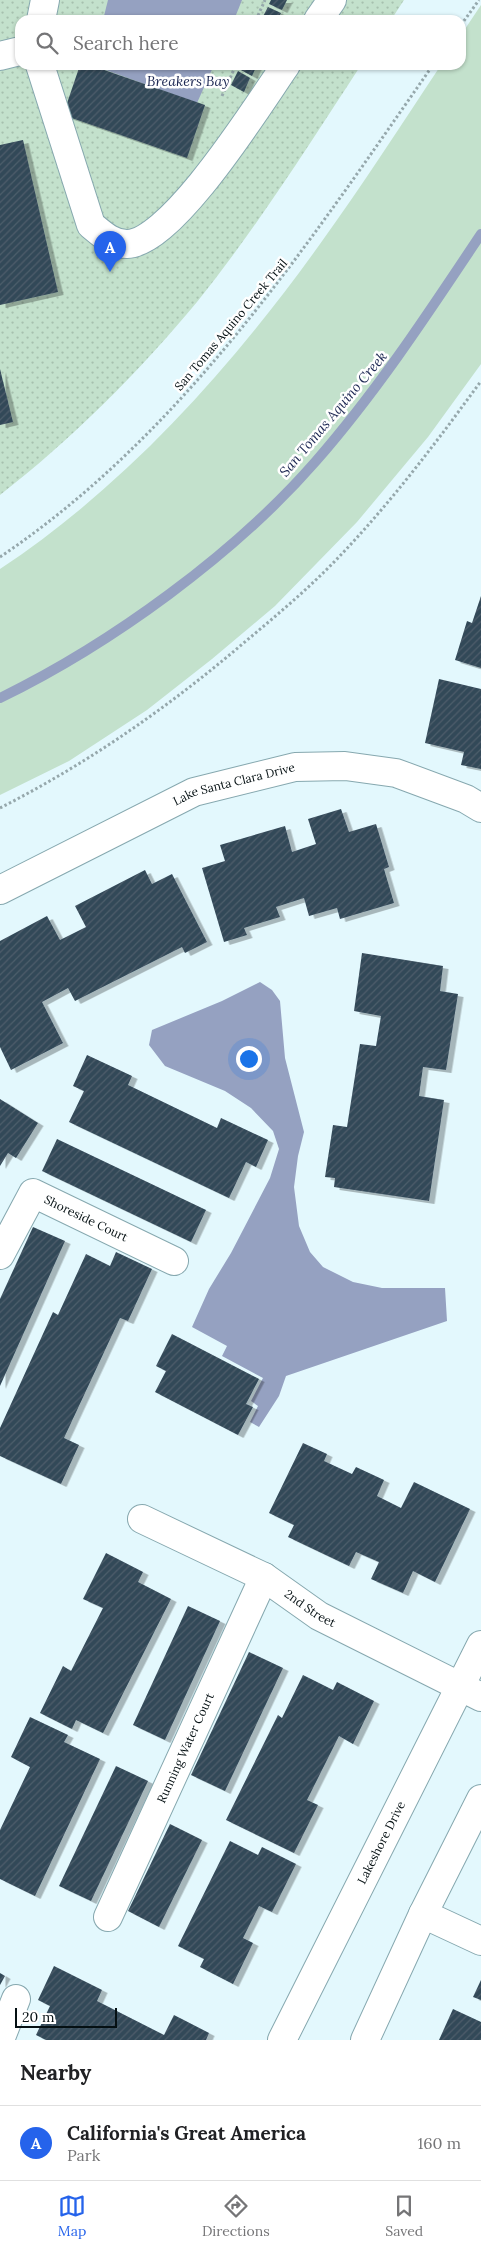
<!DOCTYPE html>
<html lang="en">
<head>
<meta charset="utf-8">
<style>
  :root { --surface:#fff; --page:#f6f6f6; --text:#202124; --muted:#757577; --line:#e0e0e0; --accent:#2563eb }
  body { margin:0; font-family:Lora,serif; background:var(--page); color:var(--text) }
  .scale { position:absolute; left:15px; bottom:12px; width:102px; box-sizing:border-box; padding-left:5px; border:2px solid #051013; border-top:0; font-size:14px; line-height:18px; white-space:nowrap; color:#051013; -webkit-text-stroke:4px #fff; paint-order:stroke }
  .you { position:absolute; left:248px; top:1058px; width:18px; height:18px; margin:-12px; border:4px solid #fff; border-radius:50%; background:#1a73e8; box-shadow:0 0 0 8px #1a73e833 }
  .badge { display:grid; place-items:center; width:32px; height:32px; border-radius:50%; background:var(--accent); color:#fff; font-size:16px; font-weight:700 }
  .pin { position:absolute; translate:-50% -41px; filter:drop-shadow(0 1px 2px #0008) }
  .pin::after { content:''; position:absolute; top:26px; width:18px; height:15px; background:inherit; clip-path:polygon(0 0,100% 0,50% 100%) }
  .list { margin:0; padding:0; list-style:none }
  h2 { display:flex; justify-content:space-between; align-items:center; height:65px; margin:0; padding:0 20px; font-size:21px }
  h2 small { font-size:16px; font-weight:400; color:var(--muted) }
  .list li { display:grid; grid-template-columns:32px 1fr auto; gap:15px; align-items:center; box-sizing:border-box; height:75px; padding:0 20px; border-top:1px solid var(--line) }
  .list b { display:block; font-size:19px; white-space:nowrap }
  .list p { margin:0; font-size:16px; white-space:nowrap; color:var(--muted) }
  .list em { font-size:16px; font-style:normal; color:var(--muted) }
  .icon { flex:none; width:28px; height:28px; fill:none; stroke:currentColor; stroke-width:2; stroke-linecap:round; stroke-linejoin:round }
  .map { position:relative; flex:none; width:481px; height:2040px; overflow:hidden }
  .search { position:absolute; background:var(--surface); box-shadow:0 1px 4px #0004; left:15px; right:15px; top:15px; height:55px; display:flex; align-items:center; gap:12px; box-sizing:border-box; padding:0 18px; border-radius:15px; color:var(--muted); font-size:19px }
  .sheet { height:140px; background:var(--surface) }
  nav { display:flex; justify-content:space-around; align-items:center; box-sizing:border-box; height:70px; border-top:1px solid var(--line); background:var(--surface); font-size:14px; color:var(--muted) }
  nav a { display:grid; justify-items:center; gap:2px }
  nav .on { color:var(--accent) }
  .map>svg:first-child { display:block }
  .green { fill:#c3e1cc }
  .park { fill:url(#park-dots) }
  .water { fill:#95a1c1 }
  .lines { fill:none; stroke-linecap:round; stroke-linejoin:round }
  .stream { stroke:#95a1c1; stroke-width:10 }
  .building { fill:url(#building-hatch); filter:url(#shadow) }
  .minor-casing { stroke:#86a8af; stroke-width:30 }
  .path { stroke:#96a8ac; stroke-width:3; stroke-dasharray:2.5 2.5; stroke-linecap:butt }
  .minor { stroke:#fff; stroke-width:28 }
  .labels { text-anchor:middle; stroke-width:5; stroke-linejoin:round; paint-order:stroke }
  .street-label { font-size:12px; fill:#051013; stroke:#fff }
  .water-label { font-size:14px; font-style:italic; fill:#1c2752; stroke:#fff }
</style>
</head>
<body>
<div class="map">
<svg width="481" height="2040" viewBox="0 0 481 2040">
  <defs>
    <pattern id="park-dots" width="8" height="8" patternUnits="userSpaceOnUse" patternTransform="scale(1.25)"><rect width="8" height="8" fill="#c3e1cc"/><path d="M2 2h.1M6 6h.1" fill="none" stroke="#a6c0ae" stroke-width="1.8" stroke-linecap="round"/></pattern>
    <pattern id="building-hatch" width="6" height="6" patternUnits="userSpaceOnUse" patternTransform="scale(1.25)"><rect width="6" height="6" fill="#334858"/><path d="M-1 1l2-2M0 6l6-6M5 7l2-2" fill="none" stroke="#4d5e6b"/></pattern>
    <filter id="shadow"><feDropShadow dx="5.5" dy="3" stdDeviation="0" flood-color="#0004"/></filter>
  </defs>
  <rect width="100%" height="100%" fill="#e3f8fd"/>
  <path class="green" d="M 481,5 L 481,364 L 428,437 L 357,522 L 275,606 L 212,659 L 147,710 L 69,761 L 0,795 L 0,569 C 127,485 232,367 320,244 C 362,186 401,125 441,65 L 461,65 L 461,35 Z"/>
  <path class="park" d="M 0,0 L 404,0 L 391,20 L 20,20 L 20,65 L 361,65 C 309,145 257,227 197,302 C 139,372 72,439 0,495 Z"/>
  <g class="water">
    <path d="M 108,0 L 242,0 L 234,20 L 103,20 Z"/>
    <path d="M 92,65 L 214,65 L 197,103 Z"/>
    <path d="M 260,982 L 272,990 L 280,1001 L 285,1058 L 304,1132 L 298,1156 L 294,1187 L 299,1226 L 310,1252 L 323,1267 L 353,1282 L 382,1288 L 445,1288 L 447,1321 L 286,1376 L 279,1396 L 259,1427 L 250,1422 L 258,1406 L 251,1401 L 263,1378 L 222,1356 L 227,1346 L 192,1327 L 209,1289 L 231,1253 L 270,1178 L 279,1149 L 273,1131 L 251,1108 L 225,1091 L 165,1066 L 149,1045 L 152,1030 L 222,1001 Z"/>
  </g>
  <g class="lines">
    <path class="stream" d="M 0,698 C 111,644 235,554 316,461 C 378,390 429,312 481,234"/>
  </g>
  <g class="building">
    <path d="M 271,0 L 287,0 L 282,10 L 269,4 Z"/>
    <path d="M 268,7 L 281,13 L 277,20 L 261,20 Z"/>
    <path d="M 80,65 L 90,65 L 205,105 L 187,158 L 63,115 Z"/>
    <path d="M 241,65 L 257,65 L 252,76 L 239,69 Z"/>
    <path d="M 238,71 L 250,78 L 244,92 L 231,85 Z"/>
    <path d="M 23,140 L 58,292 L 0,305 L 0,145 Z"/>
    <path d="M 0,369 L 13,422 L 0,425 Z"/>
    <path d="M 481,596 L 481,668 L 455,660 L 467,621 L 472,623 Z"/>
    <path d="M 439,679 L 481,689 L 481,769 L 461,765 L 464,752 L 425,743 Z"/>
    <path d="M 341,809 L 349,832 L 376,824 L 389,867 L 384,869 L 394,903 L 340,919 L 337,908 L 309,916 L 304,898 L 276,907 L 280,917 L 244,928 L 247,935 L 224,942 L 202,868 L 225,861 L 220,845 L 285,826 L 292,852 L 316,844 L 308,819 Z"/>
    <path d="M 145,870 L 152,884 L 172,874 L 207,942 L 185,953 L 182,947 L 75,1001 L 68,988 L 42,1002 L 63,1043 L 11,1070 L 0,1047 L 0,941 L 47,916 L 60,940 L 86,927 L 75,906 Z"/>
    <path d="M 362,953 L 443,966 L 440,991 L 458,994 L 446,1070 L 423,1067 L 419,1096 L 444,1100 L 429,1201 L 334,1187 L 335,1178 L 325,1177 L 333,1125 L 347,1127 L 360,1044 L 376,1046 L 381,1016 L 354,1011 Z"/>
    <path d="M 87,1055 L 132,1076 L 128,1085 L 217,1128 L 221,1118 L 268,1140 L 256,1167 L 246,1162 L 229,1198 L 69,1122 L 84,1091 L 73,1086 Z"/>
    <path d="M 0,1099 L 38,1123 L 16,1158 L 8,1153 L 0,1166 Z"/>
    <path d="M 57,1139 L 206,1210 L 191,1242 L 42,1171 Z"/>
    <path d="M 33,1227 L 65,1241 L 0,1386 L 0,1299 Z"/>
    <path d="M 116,1252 L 152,1269 L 128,1321 L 120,1318 L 64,1438 L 79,1445 L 61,1484 L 0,1456 L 0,1428 L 53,1312 L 58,1315 L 86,1254 L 110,1266 Z"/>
    <path d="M 172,1334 L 259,1379 L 246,1404 L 253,1407 L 238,1435 L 155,1392 L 166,1371 L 156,1366 Z"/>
    <path d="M 303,1443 L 327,1454 L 324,1461 L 352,1474 L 356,1467 L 384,1480 L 377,1496 L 401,1508 L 414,1482 L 470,1509 L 435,1582 L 413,1571 L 403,1593 L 371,1579 L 379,1562 L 356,1552 L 349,1566 L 288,1537 L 294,1525 L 269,1513 Z"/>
    <path d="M 106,1553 L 143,1572 L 138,1582 L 171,1599 L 103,1733 L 76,1720 L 72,1729 L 40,1713 L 63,1666 L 71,1671 L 103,1608 L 83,1599 Z"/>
    <path d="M 188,1606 L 220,1621 L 165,1740 L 133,1725 Z"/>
    <path d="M 249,1652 L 283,1668 L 225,1791 L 191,1775 Z"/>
    <path d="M 303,1675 L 333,1690 L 337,1682 L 374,1701 L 353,1744 L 339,1736 L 307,1800 L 318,1805 L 294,1853 L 226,1820 L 278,1715 L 282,1718 Z"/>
    <path d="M 30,1717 L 68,1735 L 64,1742 L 100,1759 L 35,1896 L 0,1879 L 0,1830 L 30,1767 L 11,1757 Z"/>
    <path d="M 116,1766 L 148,1781 L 91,1901 L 59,1886 Z"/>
    <path d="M 170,1824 L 202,1840 L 159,1927 L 128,1911 Z"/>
    <path d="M 230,1841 L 258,1855 L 262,1847 L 296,1864 L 272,1912 L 259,1906 L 243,1938 L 253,1943 L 233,1984 L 200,1967 L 204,1959 L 178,1946 Z"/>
    <path d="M 54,1966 L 102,1990 L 97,2001 L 164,2035 L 174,2015 L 209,2033 L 206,2040 L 46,2040 L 36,2035 L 50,2006 L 38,2000 Z"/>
    <path d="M 0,1973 L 5,1976 L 0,1985 Z"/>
    <path d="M 481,1980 L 481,2000 L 473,1997 Z"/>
    <path d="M 453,2009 L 481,2022 L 481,2040 L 439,2040 Z"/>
  </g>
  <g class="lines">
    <g class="minor-casing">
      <g id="minor">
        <path d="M 41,20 L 45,0"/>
        <path d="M 318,20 L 332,0"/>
        <path d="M 0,56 L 20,51"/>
        <path d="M 40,65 L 91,225 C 102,234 112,244 127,244 C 173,243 260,102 286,65"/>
        <path id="s1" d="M 0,890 L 194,792 L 295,767 L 345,766 L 396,773 L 466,799 L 481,808"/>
        <path id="s2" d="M 0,1255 L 33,1193 L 174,1261"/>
        <path id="s3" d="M 142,1519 L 264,1577 L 319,1616 L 481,1697"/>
        <path d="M 423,1914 L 481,1941"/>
        <path id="s4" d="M 108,1917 L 264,1577"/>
        <path d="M 0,2040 L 16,1999"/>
        <path id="s5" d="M 282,2040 L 481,1645"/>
        <path d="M 365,2040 L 423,1914 L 481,1799"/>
      </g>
    </g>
    <g class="path">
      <path d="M 256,20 L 265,0"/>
      <path d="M 461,25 L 479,0"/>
      <path d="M 222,96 L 236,65"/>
      <path d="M 0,557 C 184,433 308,244 433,65"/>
      <path d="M 0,808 C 90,762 170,706 246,641 C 277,615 308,589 336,560 C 389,505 436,443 481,381"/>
    </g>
    <use href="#minor" class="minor"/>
  </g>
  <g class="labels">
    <g class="street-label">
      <text transform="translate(231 325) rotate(-50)" y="4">San Tomas Aquino Creek Trail</text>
      <text dy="4" stroke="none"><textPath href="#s1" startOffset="258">Lake Santa Clara Drive</textPath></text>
      <text dy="4" stroke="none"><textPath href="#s2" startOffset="129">Shoreside Court</textPath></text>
      <text dy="4" stroke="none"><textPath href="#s3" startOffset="191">2nd Street</textPath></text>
      <text dy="4" stroke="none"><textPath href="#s4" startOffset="186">Running Water Court</textPath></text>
      <text dy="4" stroke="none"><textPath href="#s5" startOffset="221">Lakeshore Drive</textPath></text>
    </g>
    <g class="water-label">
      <text x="188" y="86">Breakers Bay</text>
      <text transform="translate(333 414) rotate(-50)" y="5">San Tomas Aquino Creek</text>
    </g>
  </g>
</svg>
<div class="scale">20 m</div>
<div class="you"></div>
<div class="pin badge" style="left:110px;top:272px">A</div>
<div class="search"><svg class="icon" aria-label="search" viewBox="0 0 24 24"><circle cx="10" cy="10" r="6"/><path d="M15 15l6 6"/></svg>Search here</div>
</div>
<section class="sheet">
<h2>Nearby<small></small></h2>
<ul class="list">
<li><span class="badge">A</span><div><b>California's Great America</b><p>Park</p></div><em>160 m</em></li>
</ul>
</section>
<nav>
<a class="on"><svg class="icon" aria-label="map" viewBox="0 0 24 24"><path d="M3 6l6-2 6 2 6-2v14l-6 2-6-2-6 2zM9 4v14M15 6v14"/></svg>Map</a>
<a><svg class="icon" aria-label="directions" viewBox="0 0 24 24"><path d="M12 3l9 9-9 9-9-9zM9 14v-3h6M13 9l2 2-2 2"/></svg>Directions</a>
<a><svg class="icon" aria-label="saved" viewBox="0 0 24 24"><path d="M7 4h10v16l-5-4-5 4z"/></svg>Saved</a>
</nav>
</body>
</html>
